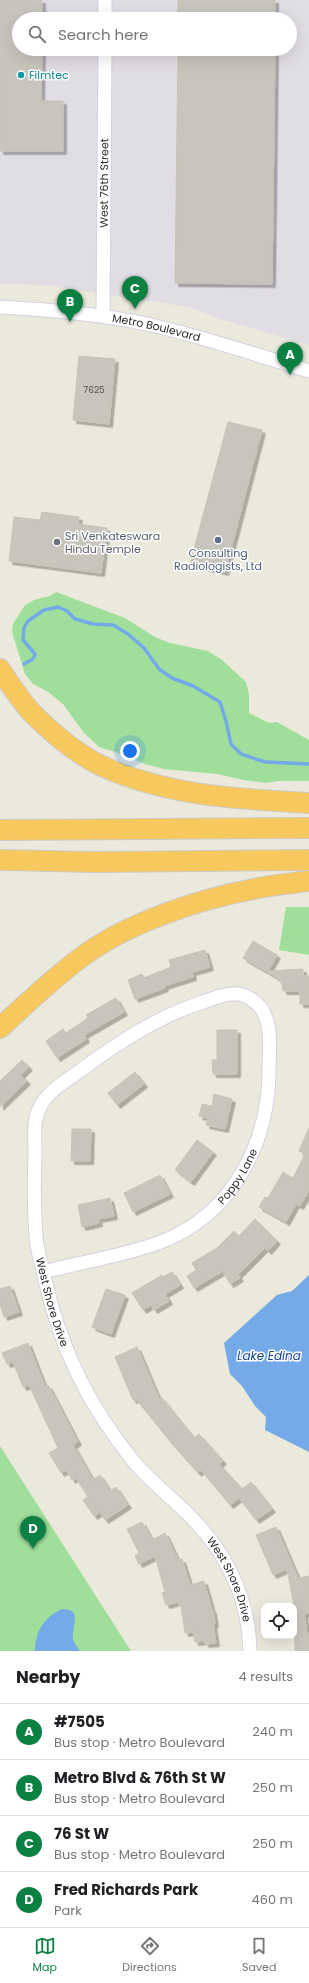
<!DOCTYPE html>
<html lang="en">
<head>
<meta charset="utf-8">
<style>
  :root { --surface:#fff; --page:#f6f6f6; --text:#202124; --muted:#757577; --line:#e0e0e0; --accent:#0b8043 }
  body { margin:0; font-family:Poppins,sans-serif; background:var(--page); color:var(--text) }
  .controls { position:absolute; right:12px; bottom:12px; display:grid; overflow:hidden; border-radius:8px; box-shadow:0 4px 16px #0002 }
  .controls button { width:36px; height:36px; display:grid; place-items:center; padding:0; border:0; border-bottom:1px solid var(--line); background:var(--surface); color:var(--text); font:20px sans-serif }
  .you { position:absolute; left:130px; top:751px; width:14px; height:14px; margin:-10px; border:3px solid #fff; border-radius:50%; background:#1a73e8; box-shadow:0 0 0 6px #1a73e833 }
  .badge { display:grid; place-items:center; width:26px; height:26px; border-radius:50%; background:var(--accent); color:#fff; font-size:13px; font-weight:700 }
  .pin { position:absolute; translate:-50% -33px; filter:drop-shadow(0 1px 2px #0008) }
  .pin::after { content:''; position:absolute; top:21px; width:14px; height:12px; background:inherit; clip-path:polygon(0 0,100% 0,50% 100%) }
  .list { margin:0; padding:0; list-style:none }
  h2 { display:flex; justify-content:space-between; align-items:center; height:52px; margin:0; padding:0 16px; font-size:17px }
  h2 small { font-size:13px; font-weight:400; color:var(--muted) }
  .list li { display:grid; grid-template-columns:26px 1fr auto; gap:12px; align-items:center; box-sizing:border-box; height:56px; padding:0 16px; border-top:1px solid var(--line) }
  .list b { display:block; font-size:15px; white-space:nowrap }
  .list p { margin:0; font-size:13px; white-space:nowrap; color:var(--muted) }
  .list em { font-size:13px; font-style:normal; color:var(--muted) }
  .icon { flex:none; width:22px; height:22px; fill:none; stroke:currentColor; stroke-width:2; stroke-linecap:round; stroke-linejoin:round }
  .map { position:relative; flex:none; width:309px; height:1651px; overflow:hidden }
  .search { position:absolute; background:var(--surface); box-shadow:0 4px 16px #0002; left:12px; right:12px; top:12px; height:44px; display:flex; align-items:center; gap:10px; box-sizing:border-box; padding:0 14px; border-radius:22px; color:var(--muted); font-size:15px }
  .sheet { height:276px; background:var(--surface) }
  nav { display:flex; justify-content:space-around; align-items:center; box-sizing:border-box; height:56px; border-top:1px solid var(--line); background:var(--surface); font-size:11px; color:var(--muted) }
  nav a { display:grid; justify-items:center; gap:2px }
  nav .on { color:var(--accent) }
  .map>svg:first-child { display:block }
  .industrial { fill:#e1dde4; fill-rule:evenodd }
  .green { fill:#a0df9b }
  .water { fill:#74aae8 }
  .lines { fill:none; stroke-linecap:round; stroke-linejoin:round }
  .stream { stroke:#74aae8; stroke-width:3.5 }
  .building { fill:#c7c5bc; stroke:#c6c5b6; filter:url(#shadow) }
  .minor-casing { stroke:#d3d2e2; stroke-width:15 }
  .highway-casing { stroke:#ccc; stroke-width:22 }
  .minor { stroke:#fff; stroke-width:13 }
  .highway { stroke:#f6c85d; stroke-width:20 }
  .culture-dot { fill:#0f9aa8; stroke:#fff; stroke-width:1.5 }
  .service-dot { fill:#5c6f8a; stroke:#fff; stroke-width:1.5 }
  .worship-dot { fill:#6b7280; stroke:#fff; stroke-width:1.5 }
  .labels { text-anchor:middle; stroke-width:3; stroke-linejoin:round; paint-order:stroke }
  .number-label { font-size:9px; fill:#51514e }
  .culture-label { font-size:11px; fill:#0d838f; stroke:#fff; text-anchor:start }
  .street-label { font-size:11px; fill:#2a2a2a; stroke:#fff }
  .worship-label { font-size:11px; fill:#5b616d; stroke:#fff; text-anchor:start }
  .service-label { font-size:11px; fill:#4e5e75; stroke:#fff }
  .water-label { font-size:12px; font-style:italic; fill:#144593; stroke:#fff }
</style>
</head>
<body>
<div class="map">
<svg width="309" height="1651" viewBox="0 0 309 1651">
  <defs>
    <filter id="shadow"><feDropShadow dx="3.5" dy="3.5" stdDeviation="0" flood-color="#0004"/></filter>
  </defs>
  <rect width="100%" height="100%" fill="#ebe9dc"/>
  <path class="industrial" d="M 0,0 L 309,0 L 309,345 L 224,320 L 188,307 L 46,285 L 0,284 ZM 19,19 L 290,19 L 290,49 L 19,49 Z"/>
  <g class="green">
    <path d="M 56,592 L 125,618 L 155,637 L 170,643 L 208,651 L 222,660 L 246,682 L 249,694 L 249,713 L 269,723 L 277,722 L 309,740 L 309,781 L 278,781 L 266,783 L 244,780 L 217,774 L 164,769 L 145,764 L 116,752 L 99,747 L 84,733 L 63,704 L 48,692 L 33,684 L 25,674 L 12,632 L 13,624 L 25,605 L 34,600 L 50,596 Z"/>
    <path d="M 286,907 L 309,907 L 309,955 L 279,950 Z"/>
    <path d="M 0,1446 L 131,1651 L 0,1651 Z"/>
  </g>
  <g class="water">
    <path d="M 309,1275 L 309,1452 L 265,1430 L 266,1417 L 255,1406 L 242,1386 L 230,1374 L 224,1343 L 277,1295 L 292,1291 Z"/>
    <path d="M 62,1609 C 83,1609 72,1625 73,1637 C 73,1642 77,1647 80,1651 L 35,1651 C 35,1632 44,1617 62,1609 Z"/>
  </g>
  <g class="lines">
    <path class="stream" d="M 24,664 L 33,659 L 35,654 L 23,640 L 24,628 L 28,621 L 44,610 L 58,607 L 67,611 L 75,619 L 93,624 L 113,625 L 128,634 L 144,648 L 159,669 L 172,678 L 193,686 L 220,702 L 226,721 L 231,744 L 241,754 L 265,762 L 309,764"/>
  </g>
  <g class="building">
    <path d="M 0,0 L 42,0 L 42,19 L 19,19 L 19,49 L 42,49 L 41,101 L 63,101 L 63,151 L 0,151 Z"/>
    <rect x="178" y="0" width="97" height="19"/>
    <path d="M 178,49 L 275,49 L 272,284 L 175,283 Z"/>
    <path d="M 79,356 L 115,359 L 109,424 L 73,420 Z"/>
    <path d="M 228,422 L 262,430 L 225,572 L 190,564 Z"/>
    <path d="M 42,512 L 79,517 L 78,524 L 107,528 L 101,573 L 9,561 L 14,517 L 40,520 Z"/>
    <path d="M 253,941 L 277,955 L 268,971 L 303,969 L 303,976 L 309,976 L 309,1004 L 300,1004 L 300,991 L 283,991 L 282,981 L 278,981 L 278,978 L 243,958 Z"/>
    <path d="M 205,950 L 210,967 L 192,972 L 193,977 L 164,986 L 165,988 L 135,999 L 128,980 L 142,974 L 144,978 L 171,967 L 169,960 Z"/>
    <path d="M 116,998 L 124,1012 L 84,1035 L 86,1039 L 57,1058 L 46,1041 L 63,1029 L 66,1033 L 88,1018 L 86,1015 Z"/>
    <path d="M 217,1030 L 237,1030 L 237,1074 L 213,1074 L 212,1060 L 217,1060 Z"/>
    <path d="M 22,1060 L 29,1067 L 21,1075 L 27,1081 L 0,1107 L 0,1081 Z"/>
    <path d="M 135,1072 L 144,1084 L 117,1105 L 108,1093 Z"/>
    <path d="M 214,1094 L 232,1099 L 225,1129 L 206,1125 L 208,1118 L 199,1116 L 202,1104 L 212,1106 Z"/>
    <path d="M 309,1128 L 309,1191 L 300,1206 L 296,1204 L 286,1222 L 259,1207 L 265,1197 L 268,1198 L 283,1172 L 293,1178 L 305,1154 L 299,1151 Z"/>
    <path d="M 72,1129 L 91,1129 L 90,1161 L 71,1161 Z"/>
    <path d="M 197,1140 L 213,1152 L 191,1182 L 175,1170 Z"/>
    <path d="M 160,1175 L 170,1194 L 133,1212 L 124,1193 Z"/>
    <path d="M 110,1198 L 114,1216 L 98,1219 L 99,1223 L 82,1227 L 78,1205 Z"/>
    <path d="M 255,1219 L 277,1241 L 268,1251 L 265,1248 L 238,1275 L 240,1278 L 230,1284 L 223,1271 L 194,1288 L 187,1276 L 196,1270 L 192,1263 L 217,1248 L 234,1231 L 239,1236 Z"/>
    <path d="M 172,1272 L 180,1285 L 165,1294 L 169,1301 L 154,1310 L 151,1305 L 143,1310 L 132,1293 L 162,1275 L 163,1277 Z"/>
    <path d="M 10,1286 L 19,1312 L 4,1317 L 0,1304 L 0,1289 Z"/>
    <path d="M 106,1289 L 125,1295 L 111,1334 L 92,1327 Z"/>
    <path d="M 28,1343 L 45,1387 L 48,1385 L 78,1442 L 73,1445 L 93,1480 L 100,1475 L 110,1491 L 116,1487 L 128,1505 L 105,1520 L 100,1512 L 94,1516 L 83,1500 L 88,1497 L 76,1478 L 72,1480 L 66,1470 L 61,1473 L 49,1453 L 58,1448 L 29,1385 L 23,1387 L 13,1362 L 7,1364 L 2,1353 Z"/>
    <path d="M 137,1347 L 159,1399 L 161,1397 L 194,1438 L 199,1434 L 223,1461 L 219,1464 L 242,1489 L 251,1482 L 272,1509 L 256,1520 L 239,1498 L 230,1505 L 201,1470 L 198,1473 L 173,1445 L 136,1399 L 133,1400 L 115,1357 Z"/>
    <path d="M 142,1522 L 152,1540 L 165,1533 L 178,1560 L 182,1559 L 190,1585 L 204,1581 L 212,1610 L 213,1610 L 215,1624 L 213,1624 L 216,1643 L 205,1644 L 205,1641 L 195,1642 L 193,1632 L 185,1633 L 181,1605 L 179,1605 L 178,1602 L 166,1605 L 162,1593 L 165,1592 L 155,1556 L 139,1564 L 135,1556 L 139,1553 L 127,1529 Z"/>
    <path d="M 276,1527 L 298,1578 L 309,1576 L 309,1613 L 304,1614 L 307,1634 L 309,1634 L 309,1651 L 295,1651 L 294,1606 L 287,1569 L 273,1575 L 256,1535 Z"/>
  </g>
  <g class="lines">
    <g class="minor-casing">
      <g id="minor">
        <path d="M 105,19 L 105,0"/>
        <path id="s1" d="M 0,307 C 51,310 101,314 151,325 C 204,337 257,355 309,371"/>
        <path id="s2" d="M 103,316 L 105,49"/>
        <path id="s3" d="M 43,1272 C 82,1262 123,1256 161,1242 C 233,1214 269,1143 269,1069 C 269,1045 275,1014 251,999 C 246,996 240,993 233,994 C 223,994 212,999 203,1002 C 157,1017 119,1042 81,1070 C 66,1081 47,1091 39,1109 C 33,1123 35,1138 35,1153 C 34,1181 34,1208 36,1236 C 37,1251 42,1265 45,1280 C 61,1350 89,1406 134,1462 C 150,1481 171,1497 189,1515 C 226,1552 249,1598 250,1651"/>
      </g>
    </g>
    <g class="highway-casing">
      <g id="highway">
        <path d="M 0,669 C 10,684 20,700 32,713 C 52,733 76,754 102,766 C 166,796 240,799 309,803"/>
        <path d="M 0,830 L 309,828"/>
        <path d="M 0,860 L 95,862 L 309,860"/>
        <path d="M 0,1028 C 27,1003 53,978 83,956 C 126,924 196,900 249,890 C 268,885 289,884 309,881"/>
      </g>
    </g>
    <use href="#minor" class="minor"/>
    <use href="#highway" class="highway"/>
  </g>
  <circle class="culture-dot" cx="21" cy="75" r="4"/>
  <circle class="service-dot" cx="218" cy="540" r="4"/>
  <circle class="worship-dot" cx="57" cy="542" r="4"/>
  <g class="labels">
    <g class="number-label">
      <text x="94" y="393">7625</text>
    </g>
    <g class="culture-label">
      <text x="29" y="79">Filmtec</text>
    </g>
    <g class="street-label">
      <text dy="4" stroke="none"><textPath href="#s2" startOffset="133">West 76th Street</textPath></text>
      <text dy="4" stroke="none"><textPath href="#s1" startOffset="158">Metro Boulevard</textPath></text>
      <text dy="4" stroke="none"><textPath href="#s3" startOffset="225">Poppy Lane</textPath></text>
      <text dy="4" stroke="none"><textPath href="#s3" startOffset="859">West Shore Drive</textPath></text>
      <text dy="4" stroke="none"><textPath href="#s3" startOffset="1194">West Shore Drive</textPath></text>
    </g>
    <g class="worship-label">
      <text x="65" y="540">Sri Venkateswara<tspan x="65" dy="13">Hindu Temple</tspan></text>
    </g>
    <g class="service-label">
      <text x="218" y="557">Consulting<tspan x="218" dy="13">Radiologists, Ltd</tspan></text>
    </g>
    <g class="water-label">
      <text x="269" y="1360">Lake Edina</text>
    </g>
  </g>
</svg>
<div class="controls">
<button><svg class="icon" aria-label="locate" viewBox="0 0 24 24"><circle cx="12" cy="12" r="6"/><path d="M12 2v4M12 18v4M2 12h4M18 12h4"/></svg></button>
</div>
<div class="you"></div>
<div class="pin badge" style="left:290px;top:375px">A</div>
<div class="pin badge" style="left:70px;top:322px">B</div>
<div class="pin badge" style="left:135px;top:309px">C</div>
<div class="pin badge" style="left:33px;top:1549px">D</div>
<div class="search"><svg class="icon" aria-label="search" viewBox="0 0 24 24"><circle cx="10" cy="10" r="6"/><path d="M15 15l6 6"/></svg>Search here</div>
</div>
<section class="sheet">
<h2>Nearby<small>4 results</small></h2>
<ul class="list">
<li><span class="badge">A</span><div><b>#7505</b><p>Bus stop · Metro Boulevard</p></div><em>240 m</em></li>
<li><span class="badge">B</span><div><b>Metro Blvd &amp; 76th St W</b><p>Bus stop · Metro Boulevard</p></div><em>250 m</em></li>
<li><span class="badge">C</span><div><b>76 St W</b><p>Bus stop · Metro Boulevard</p></div><em>250 m</em></li>
<li><span class="badge">D</span><div><b>Fred Richards Park</b><p>Park</p></div><em>460 m</em></li>
</ul>
</section>
<nav>
<a class="on"><svg class="icon" aria-label="map" viewBox="0 0 24 24"><path d="M3 6l6-2 6 2 6-2v14l-6 2-6-2-6 2zM9 4v14M15 6v14"/></svg>Map</a>
<a><svg class="icon" aria-label="directions" viewBox="0 0 24 24"><path d="M12 3l9 9-9 9-9-9zM9 14v-3h6M13 9l2 2-2 2"/></svg>Directions</a>
<a><svg class="icon" aria-label="saved" viewBox="0 0 24 24"><path d="M7 4h10v16l-5-4-5 4z"/></svg>Saved</a>
</nav>
</body>
</html>
